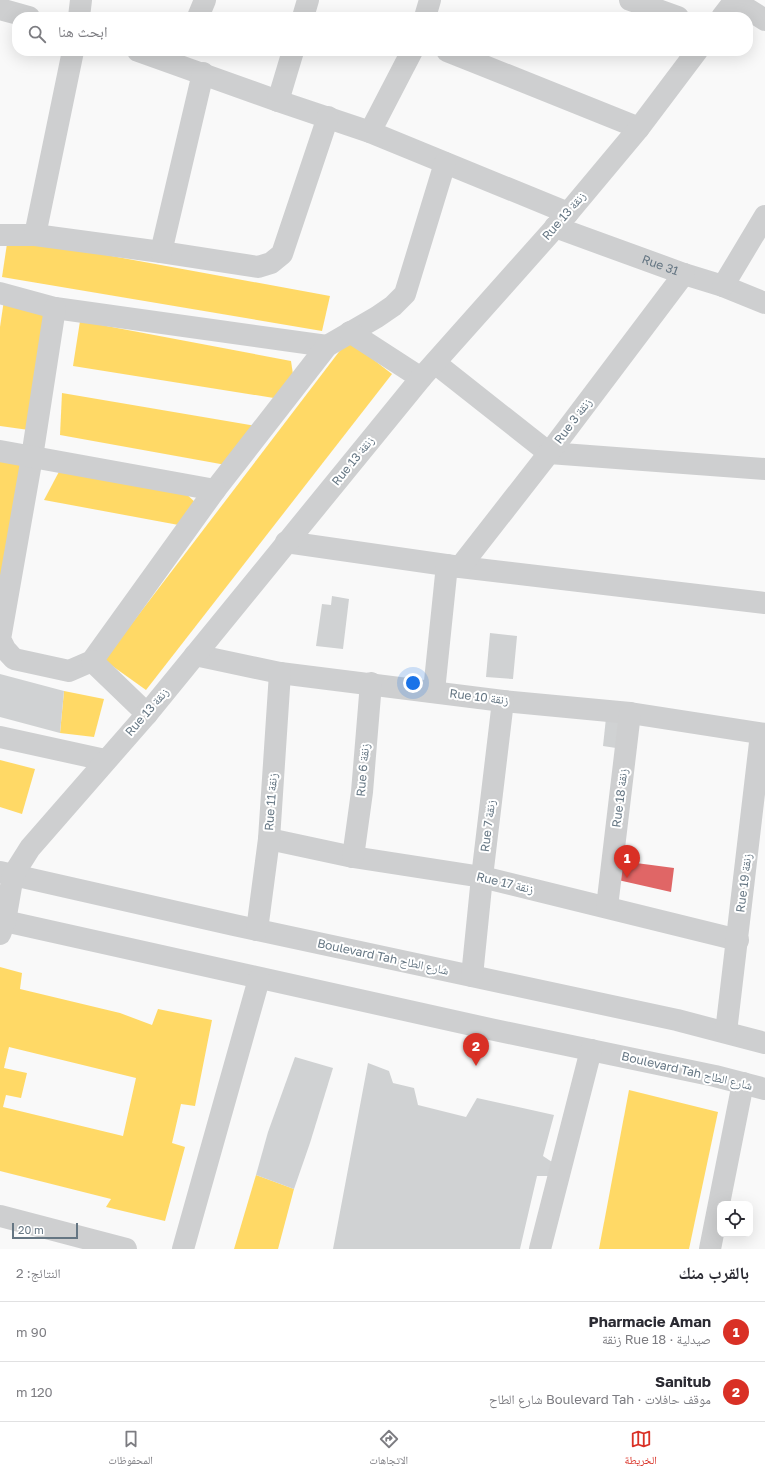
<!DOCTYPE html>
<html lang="ar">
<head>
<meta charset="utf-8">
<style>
  :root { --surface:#fff; --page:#f2f2f3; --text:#2b2b33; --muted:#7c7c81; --line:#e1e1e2; --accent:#d93025 }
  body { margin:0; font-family:"Golos Text","Noto Naskh Arabic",sans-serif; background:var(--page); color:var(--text); direction:rtl }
  .controls { position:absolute; right:12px; bottom:12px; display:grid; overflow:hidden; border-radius:8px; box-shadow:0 4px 16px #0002 }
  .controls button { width:36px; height:36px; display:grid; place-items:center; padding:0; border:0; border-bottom:1px solid var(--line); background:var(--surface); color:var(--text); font:20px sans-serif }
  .scale { position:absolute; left:12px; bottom:10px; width:66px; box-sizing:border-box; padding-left:4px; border:2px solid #657683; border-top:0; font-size:11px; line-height:14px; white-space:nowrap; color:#657683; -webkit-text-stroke:3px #fff; paint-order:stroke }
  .you { position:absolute; left:413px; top:683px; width:14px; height:14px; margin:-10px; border:3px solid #fff; border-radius:50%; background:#1a73e8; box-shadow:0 0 0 6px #1a73e833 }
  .badge { display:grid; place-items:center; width:26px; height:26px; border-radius:50%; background:var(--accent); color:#fff; font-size:13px; font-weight:700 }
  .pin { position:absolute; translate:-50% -33px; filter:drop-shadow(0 1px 2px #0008) }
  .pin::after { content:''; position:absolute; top:21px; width:14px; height:12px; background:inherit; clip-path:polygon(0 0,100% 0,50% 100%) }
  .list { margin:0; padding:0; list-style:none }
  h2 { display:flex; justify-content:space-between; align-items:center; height:52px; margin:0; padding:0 16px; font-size:17px }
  h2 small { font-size:13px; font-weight:400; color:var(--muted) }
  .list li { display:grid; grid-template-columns:26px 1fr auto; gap:12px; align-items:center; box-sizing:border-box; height:60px; padding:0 16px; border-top:1px solid var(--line) }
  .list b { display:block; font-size:15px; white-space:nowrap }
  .list p { margin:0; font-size:13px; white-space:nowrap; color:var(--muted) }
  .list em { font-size:13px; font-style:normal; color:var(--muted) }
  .icon { flex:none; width:22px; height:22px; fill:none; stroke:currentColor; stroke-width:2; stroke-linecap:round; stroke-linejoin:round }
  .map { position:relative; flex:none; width:765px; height:1249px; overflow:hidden; direction:ltr }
  .search { position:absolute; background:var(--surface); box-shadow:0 4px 16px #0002; left:12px; right:12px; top:12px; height:44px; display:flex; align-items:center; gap:10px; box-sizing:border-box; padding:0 14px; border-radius:16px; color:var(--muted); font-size:15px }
  .sheet { height:172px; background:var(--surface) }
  nav { display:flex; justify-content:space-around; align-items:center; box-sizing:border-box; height:56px; border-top:1px solid var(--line); background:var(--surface); font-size:11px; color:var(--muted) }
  nav a { display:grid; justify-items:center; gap:2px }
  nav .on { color:var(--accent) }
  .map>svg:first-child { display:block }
  .homes { fill:#ffd966; fill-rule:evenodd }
  .shops { fill:#e06666 }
  .building { fill:#d0d2d3 }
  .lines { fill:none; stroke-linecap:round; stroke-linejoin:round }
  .minor { stroke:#cecfd0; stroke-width:22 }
  .labels { text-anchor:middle; stroke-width:4; stroke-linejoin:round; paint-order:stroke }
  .street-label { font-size:12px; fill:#657683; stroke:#fff }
</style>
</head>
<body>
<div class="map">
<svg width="765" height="1249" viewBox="0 0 765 1249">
  <rect width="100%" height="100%" fill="#f9f9f9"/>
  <g class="homes">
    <path d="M 8,237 L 330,296 L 322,331 L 2,277 Z"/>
    <path d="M 4,300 L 49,311 L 29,430 L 0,426 L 0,327 Z"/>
    <path d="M 80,321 L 291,361 L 294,381 L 280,399 L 73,366 Z"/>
    <path d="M 348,340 L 392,374 L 146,690 L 104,660 Z"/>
    <path d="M 62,393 L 256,426 L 226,465 L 60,435 Z"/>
    <path d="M 0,460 L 23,465 L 0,580 Z"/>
    <path d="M 62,466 L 180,488 L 199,506 L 184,526 L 44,500 Z"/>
    <path d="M 64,691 L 104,699 L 94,737 L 60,733 Z"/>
    <path d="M 0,760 L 35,769 L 22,814 L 0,807 Z"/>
    <path d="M 0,967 L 22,973 L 20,989 L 120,1013 L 152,1025 L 158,1009 L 212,1020 L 195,1106 L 181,1104 L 172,1143 L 185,1147 L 165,1221 L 106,1207 L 111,1199 L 0,1171 ZM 9,1047 L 136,1078 L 123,1136 L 3,1107 L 6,1095 L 21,1098 L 27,1073 L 4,1068 Z"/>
    <path d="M 629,1090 L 718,1112 L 689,1249 L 599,1249 Z"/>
    <path d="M 256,1175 L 294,1189 L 278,1249 L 234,1249 Z"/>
  </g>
  <path class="shops" d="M 621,861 L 674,868 L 671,892 L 618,880 Z"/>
  <g class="building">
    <path d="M 332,596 L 349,599 L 343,649 L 316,646 L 322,604 L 331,605 Z"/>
    <path d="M 490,633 L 517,636 L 513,679 L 486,677 Z"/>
    <path d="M 0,674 L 64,691 L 60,733 L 0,717 Z"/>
    <path d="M 606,718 L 619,720 L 616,748 L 603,746 Z"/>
    <path d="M 295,1057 L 333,1068 L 310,1143 L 294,1189 L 256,1175 L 268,1132 Z"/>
    <path d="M 368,1063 L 389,1071 L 393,1083 L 414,1088 L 418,1105 L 466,1117 L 477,1098 L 554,1115 L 543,1156 L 552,1162 L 550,1176 L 537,1176 L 520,1249 L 333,1249 Z"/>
  </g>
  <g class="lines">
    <g class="minor">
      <path d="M 630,0 L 678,17"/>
      <path d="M 735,1 L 765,20"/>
      <path d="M 0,9 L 29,17"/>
      <path d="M 79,17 L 81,0"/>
      <path d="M 198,17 L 205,0"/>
      <path d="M 303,17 L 308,0"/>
      <path d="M 425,17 L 430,0"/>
      <path d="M 722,17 L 735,0"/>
      <path d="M 138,51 L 278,101 L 370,132 L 568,213"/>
      <path d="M 447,51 L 639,128"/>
      <path d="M 278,101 L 293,51"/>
      <path d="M 370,132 L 412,51"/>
      <path id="s1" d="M 555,227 L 684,274 L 723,286 L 765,303"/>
      <path d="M 0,235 L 35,235 L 161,252 L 258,267 L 271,263 L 282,254 L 328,117"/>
      <path d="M 35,235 L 73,51"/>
      <path d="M 161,252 L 203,73"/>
      <path d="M 723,286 L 765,216"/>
      <path d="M 0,293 L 55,308 L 327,346"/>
      <path d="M 55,308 L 32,457 L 0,639 L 5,649 L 14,659 L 69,671 L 92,661 L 215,490 L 327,346 L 377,317 L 393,306 L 405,294 L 445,163"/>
      <path d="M 350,332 L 421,378"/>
      <path d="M 435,363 L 549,453 L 765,469"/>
      <path d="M 0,451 L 215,490"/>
      <path d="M 286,542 L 460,567 L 765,603"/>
      <path d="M 460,567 L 549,453 L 684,274"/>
      <path d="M 195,655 L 280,673 L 503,701 L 630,713 L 765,734"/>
      <path d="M 92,661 L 147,714"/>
      <path d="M 434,691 L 447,565"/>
      <path d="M 0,737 L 105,760"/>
      <path d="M 269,839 L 353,857 L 482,877 L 738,940"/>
      <path d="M 353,857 L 362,792 L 371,683"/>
      <path d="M 0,872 L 234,925 L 677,1020 L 765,1043"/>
      <path d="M 607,907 L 630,713"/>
      <path d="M 0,920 L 490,1029 L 715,1076 L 765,1089"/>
      <path d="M 257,930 L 269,839 L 280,673"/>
      <path d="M 0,934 L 5,921 L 13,875 L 30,848 L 147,714 L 421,378 L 568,213 L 639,128 L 697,51"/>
      <path d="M 472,976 L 482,877 L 503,701"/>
      <path d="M 726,1032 L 761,734"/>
      <path d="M 0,1216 L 126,1249"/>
      <path d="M 183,1249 L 259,979"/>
      <path d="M 540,1249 L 591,1050"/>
      <path d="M 710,1249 L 743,1083"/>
    </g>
  </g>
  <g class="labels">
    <g class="street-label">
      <text transform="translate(564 216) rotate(-49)" y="4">Rue 13 زنقة</text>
      <text dy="4" stroke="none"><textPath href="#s1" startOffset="112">Rue 31</textPath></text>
      <text transform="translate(573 421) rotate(-53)" y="4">Rue 3 زنقة</text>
      <text transform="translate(353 461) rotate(-51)" y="4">Rue 13 زنقة</text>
      <text transform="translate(479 697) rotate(7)" y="4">Rue 10 زنقة</text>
      <text transform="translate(147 712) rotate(-49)" y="4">Rue 13 زنقة</text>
      <text transform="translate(363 770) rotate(-85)" y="4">Rue 6 زنقة</text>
      <text transform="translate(620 798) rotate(-83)" y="4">Rue 18 زنقة</text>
      <text transform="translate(271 802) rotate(-86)" y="4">Rue 11 زنقة</text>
      <text transform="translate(488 826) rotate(-83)" y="4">Rue 7 زنقة</text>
      <text transform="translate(505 883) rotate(13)" y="4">Rue 17 زنقة</text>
      <text transform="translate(744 883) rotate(-83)" y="4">Rue 19 زنقة</text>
      <text transform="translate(383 957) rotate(12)" y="4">Boulevard Tah شارع الطاح</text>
      <text transform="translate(687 1071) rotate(13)" y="4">Boulevard Tah شارع الطاح</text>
    </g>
  </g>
</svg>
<div class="controls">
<button><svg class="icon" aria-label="locate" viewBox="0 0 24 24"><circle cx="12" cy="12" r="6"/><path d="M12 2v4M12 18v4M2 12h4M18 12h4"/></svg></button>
</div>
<div class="scale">20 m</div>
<div class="you"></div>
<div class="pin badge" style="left:627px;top:878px">1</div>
<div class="pin badge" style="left:476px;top:1066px">2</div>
<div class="search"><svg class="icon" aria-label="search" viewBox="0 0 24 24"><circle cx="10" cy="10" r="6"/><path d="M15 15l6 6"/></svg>ابحث هنا</div>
</div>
<section class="sheet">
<h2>بالقرب منك<small>النتائج: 2</small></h2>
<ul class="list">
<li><span class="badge">1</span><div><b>Pharmacie Aman</b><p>صيدلية · Rue 18 زنقة</p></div><em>90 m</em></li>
<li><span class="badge">2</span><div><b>Sanitub</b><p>موقف حافلات · Boulevard Tah شارع الطاح</p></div><em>120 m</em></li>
</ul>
</section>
<nav>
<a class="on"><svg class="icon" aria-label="map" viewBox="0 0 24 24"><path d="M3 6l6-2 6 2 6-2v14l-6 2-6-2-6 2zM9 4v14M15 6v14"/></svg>الخريطة</a>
<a><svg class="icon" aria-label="directions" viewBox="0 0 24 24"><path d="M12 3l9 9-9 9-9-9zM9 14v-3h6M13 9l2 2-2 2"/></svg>الاتجاهات</a>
<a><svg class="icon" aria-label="saved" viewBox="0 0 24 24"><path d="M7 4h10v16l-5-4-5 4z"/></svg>المحفوظات</a>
</nav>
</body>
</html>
